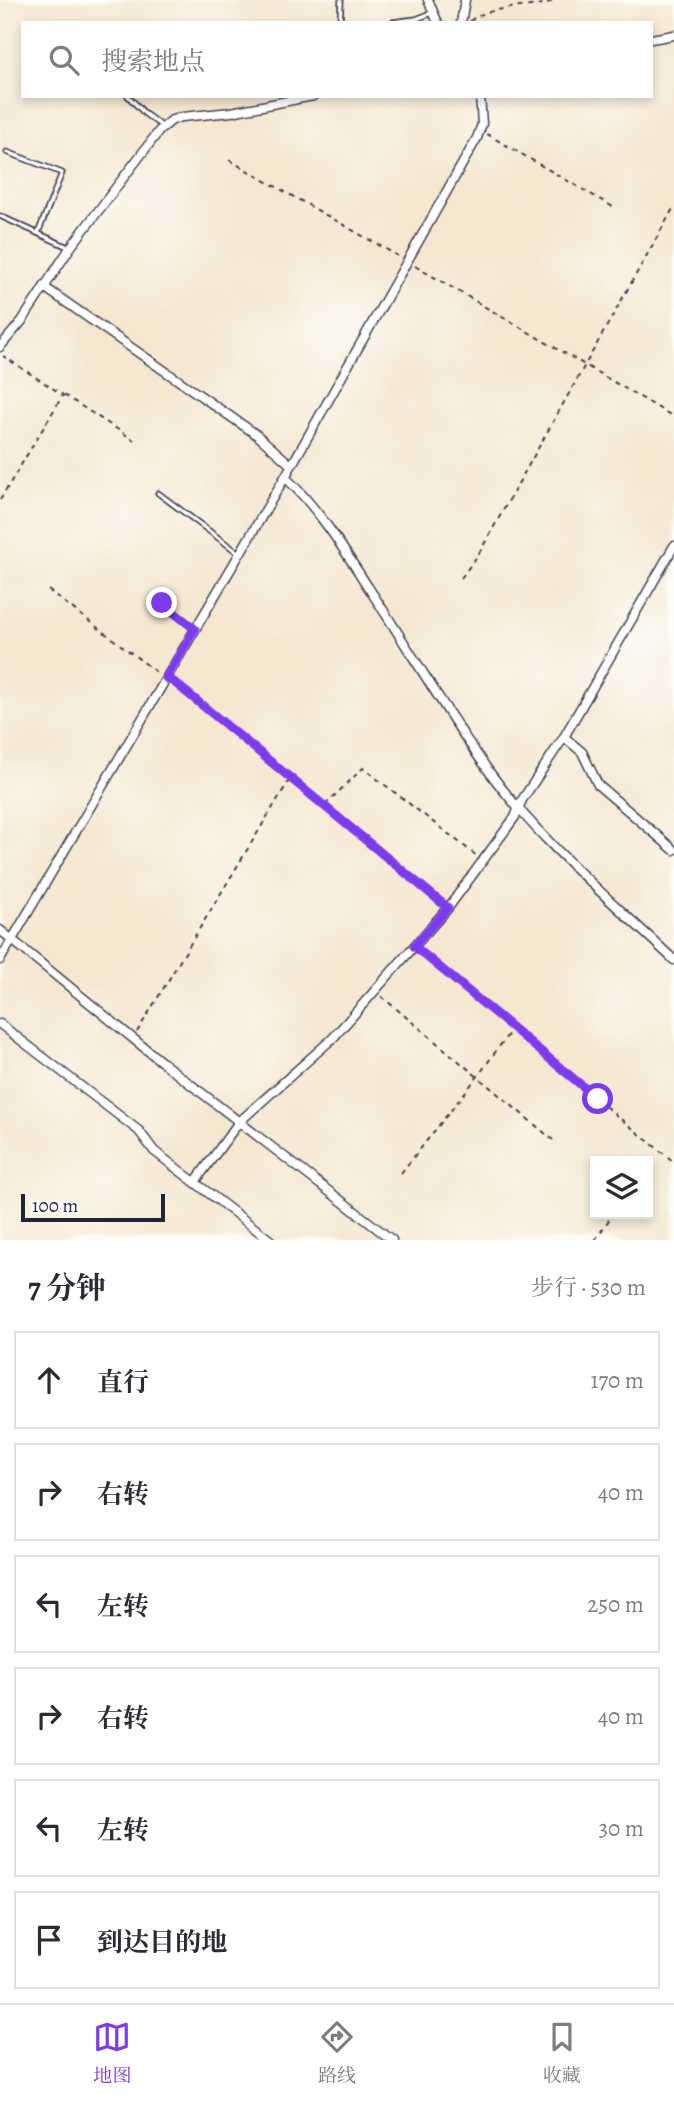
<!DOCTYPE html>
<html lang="zh">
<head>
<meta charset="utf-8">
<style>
  :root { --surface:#fff; --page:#f7f7f7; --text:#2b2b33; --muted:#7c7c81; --line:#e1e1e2; --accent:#7c3aed }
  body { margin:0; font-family:Alegreya,"Noto Serif SC",serif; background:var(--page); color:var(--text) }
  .controls { position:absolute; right:21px; bottom:21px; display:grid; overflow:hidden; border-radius:0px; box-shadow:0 4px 10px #0003 }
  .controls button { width:63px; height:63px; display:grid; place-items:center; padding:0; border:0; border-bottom:2px solid var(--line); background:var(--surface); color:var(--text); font:35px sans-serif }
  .scale { position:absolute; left:21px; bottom:18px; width:144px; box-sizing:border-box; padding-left:7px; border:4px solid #22223b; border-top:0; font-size:19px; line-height:24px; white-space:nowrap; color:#22223b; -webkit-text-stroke:5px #fdfcf7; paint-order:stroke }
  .stop { position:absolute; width:21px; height:21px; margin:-16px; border:5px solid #7c3aed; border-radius:50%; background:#fff }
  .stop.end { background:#7c3aed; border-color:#fff; box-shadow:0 2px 7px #0008 }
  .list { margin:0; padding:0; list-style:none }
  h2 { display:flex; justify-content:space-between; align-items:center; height:91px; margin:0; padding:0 28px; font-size:30px }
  h2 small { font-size:23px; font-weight:400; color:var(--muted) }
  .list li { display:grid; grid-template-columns:46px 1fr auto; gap:21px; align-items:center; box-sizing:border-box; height:98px; margin:0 14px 14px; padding:0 14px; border:2px solid var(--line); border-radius:0px }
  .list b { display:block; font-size:26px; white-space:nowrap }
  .list em { font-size:23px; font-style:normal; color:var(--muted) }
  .icon { flex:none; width:38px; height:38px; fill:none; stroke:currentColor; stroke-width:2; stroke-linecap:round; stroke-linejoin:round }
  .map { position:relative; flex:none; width:674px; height:1240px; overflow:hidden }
  .search { position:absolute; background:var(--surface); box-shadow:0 4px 10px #0003; left:21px; right:21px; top:21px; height:77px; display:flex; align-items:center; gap:18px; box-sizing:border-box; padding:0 24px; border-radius:0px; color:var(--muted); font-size:26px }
  .sheet { height:763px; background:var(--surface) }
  nav { display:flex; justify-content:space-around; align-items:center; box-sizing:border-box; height:98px; border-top:2px solid var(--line); background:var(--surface); font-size:19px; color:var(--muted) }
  nav a { display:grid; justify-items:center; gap:4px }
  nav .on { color:var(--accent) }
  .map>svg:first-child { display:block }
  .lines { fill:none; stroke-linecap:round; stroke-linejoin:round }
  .lane-casing { stroke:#424051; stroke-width:7 }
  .street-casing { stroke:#424051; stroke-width:11 }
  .path { stroke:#424051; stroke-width:2; stroke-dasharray:5 5; stroke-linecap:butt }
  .lane { stroke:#fff; stroke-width:3.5 }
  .street { stroke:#fff; stroke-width:8 }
  .route { stroke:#7c3aed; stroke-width:9 }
</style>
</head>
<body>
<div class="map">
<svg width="674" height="1240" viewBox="0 0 674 1240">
  <rect width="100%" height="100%" fill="#fdfcf7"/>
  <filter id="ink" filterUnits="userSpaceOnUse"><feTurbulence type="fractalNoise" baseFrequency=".0143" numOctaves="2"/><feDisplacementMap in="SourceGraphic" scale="14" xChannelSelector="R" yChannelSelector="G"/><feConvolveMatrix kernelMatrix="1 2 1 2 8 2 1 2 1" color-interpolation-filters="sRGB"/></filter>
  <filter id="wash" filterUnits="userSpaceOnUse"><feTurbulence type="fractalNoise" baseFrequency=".00686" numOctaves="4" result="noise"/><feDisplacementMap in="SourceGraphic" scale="28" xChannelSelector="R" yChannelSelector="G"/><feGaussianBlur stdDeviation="1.57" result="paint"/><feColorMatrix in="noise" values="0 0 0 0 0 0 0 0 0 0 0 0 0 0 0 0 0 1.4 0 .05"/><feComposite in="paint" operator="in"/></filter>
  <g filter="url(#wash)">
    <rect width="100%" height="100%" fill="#f5e7d0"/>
  </g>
  <g filter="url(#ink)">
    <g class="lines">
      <g class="lane-casing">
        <g id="lane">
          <path d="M 393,22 L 416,19 L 432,13"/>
          <path d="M 340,23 L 341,0"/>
          <path d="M 128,96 L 145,114 L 163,127"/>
          <path d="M 7,152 L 62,173 L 38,233"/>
          <path d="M 0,216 L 68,247"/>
          <path d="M 158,493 L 240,554"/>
          <path d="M 162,603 L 195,629"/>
        </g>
      </g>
      <g class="street-casing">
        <g id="street">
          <path d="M 428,0 L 438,23"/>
          <path d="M 461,23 L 465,0"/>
          <path d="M 651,39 L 674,35"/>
          <path d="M 44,287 L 257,435 L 291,465"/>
          <path d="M 0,347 L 22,321 L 70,248 L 159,131 L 172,120 L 182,117 L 231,112 L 313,96"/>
          <path d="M 285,477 C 318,508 343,548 368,587 C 408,647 445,711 488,770 C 539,841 611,900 674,960"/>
          <path d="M 564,737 L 582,752 L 598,785 L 674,850"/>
          <path d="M 0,930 L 163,1063 L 392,1240"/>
          <path d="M 0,960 L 285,477 L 477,138 L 482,124 L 480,96"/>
          <path d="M 0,1024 L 139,1131 L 154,1151 L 270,1240"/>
          <path d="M 195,1182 L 239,1122 L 333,1038 L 448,908 L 515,817 L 522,800 L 564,737 L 674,546"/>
        </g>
      </g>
      <g class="path">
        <path d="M 470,21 C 495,3 528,11 556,0"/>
        <path d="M 487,134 L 613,207"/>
        <path d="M 229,160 L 398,256"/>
        <path d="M 415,266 L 674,417"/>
        <path d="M 64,395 L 134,440"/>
        <path d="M 0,500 L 63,395 L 3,356"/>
        <path d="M 461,578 L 478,555 L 674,207"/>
        <path d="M 48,590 L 159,674"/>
        <path d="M 173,682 L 442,903"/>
        <path d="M 325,805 L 363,768 L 477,856"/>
        <path d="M 422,952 L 579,1085 L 674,1162"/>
        <path d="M 381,996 L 553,1140"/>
        <path d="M 137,1032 L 290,779"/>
        <path d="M 401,1173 L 478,1076 L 512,1029"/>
        <path d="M 595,1240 L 613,1214"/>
      </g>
      <use href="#lane" class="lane"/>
      <use href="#street" class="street"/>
    </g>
  </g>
  <g class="lines" filter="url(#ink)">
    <path class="route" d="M 162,603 L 195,629 L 166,678 L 174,682 L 448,908 L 414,946 L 598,1099"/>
  </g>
</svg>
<div class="controls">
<button><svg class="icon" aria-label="layers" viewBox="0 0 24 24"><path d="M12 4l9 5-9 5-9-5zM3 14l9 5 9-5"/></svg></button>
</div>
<div class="scale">100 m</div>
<div class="stop" style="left:598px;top:1099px"></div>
<div class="stop end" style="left:162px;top:603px"></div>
<div class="search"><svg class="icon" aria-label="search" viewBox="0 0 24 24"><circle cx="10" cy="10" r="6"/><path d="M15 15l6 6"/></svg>搜索地点</div>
</div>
<section class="sheet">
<h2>7 分钟<small>步行 · 530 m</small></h2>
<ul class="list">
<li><svg class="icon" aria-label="ahead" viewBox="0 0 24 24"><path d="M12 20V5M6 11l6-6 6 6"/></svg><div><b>直行</b></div><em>170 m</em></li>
<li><svg class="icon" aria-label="right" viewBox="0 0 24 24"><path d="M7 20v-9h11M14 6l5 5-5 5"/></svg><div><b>右转</b></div><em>40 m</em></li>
<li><svg class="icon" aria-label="left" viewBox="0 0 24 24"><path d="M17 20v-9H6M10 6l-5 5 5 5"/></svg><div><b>左转</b></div><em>250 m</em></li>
<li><svg class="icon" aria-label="right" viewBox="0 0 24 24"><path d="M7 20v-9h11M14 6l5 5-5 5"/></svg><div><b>右转</b></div><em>40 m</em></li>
<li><svg class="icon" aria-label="left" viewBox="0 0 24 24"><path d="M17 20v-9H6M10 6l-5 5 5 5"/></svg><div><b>左转</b></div><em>30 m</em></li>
<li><svg class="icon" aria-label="arrive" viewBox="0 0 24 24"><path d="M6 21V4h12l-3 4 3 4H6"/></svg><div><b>到达目的地</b></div></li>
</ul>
</section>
<nav>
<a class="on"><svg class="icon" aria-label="map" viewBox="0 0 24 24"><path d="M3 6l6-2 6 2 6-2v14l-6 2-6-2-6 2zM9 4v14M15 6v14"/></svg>地图</a>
<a><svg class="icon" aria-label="directions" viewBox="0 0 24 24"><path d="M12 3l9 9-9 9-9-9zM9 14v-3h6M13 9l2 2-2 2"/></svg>路线</a>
<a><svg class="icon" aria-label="saved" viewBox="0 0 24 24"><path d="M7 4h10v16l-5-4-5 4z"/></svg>收藏</a>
</nav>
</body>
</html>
